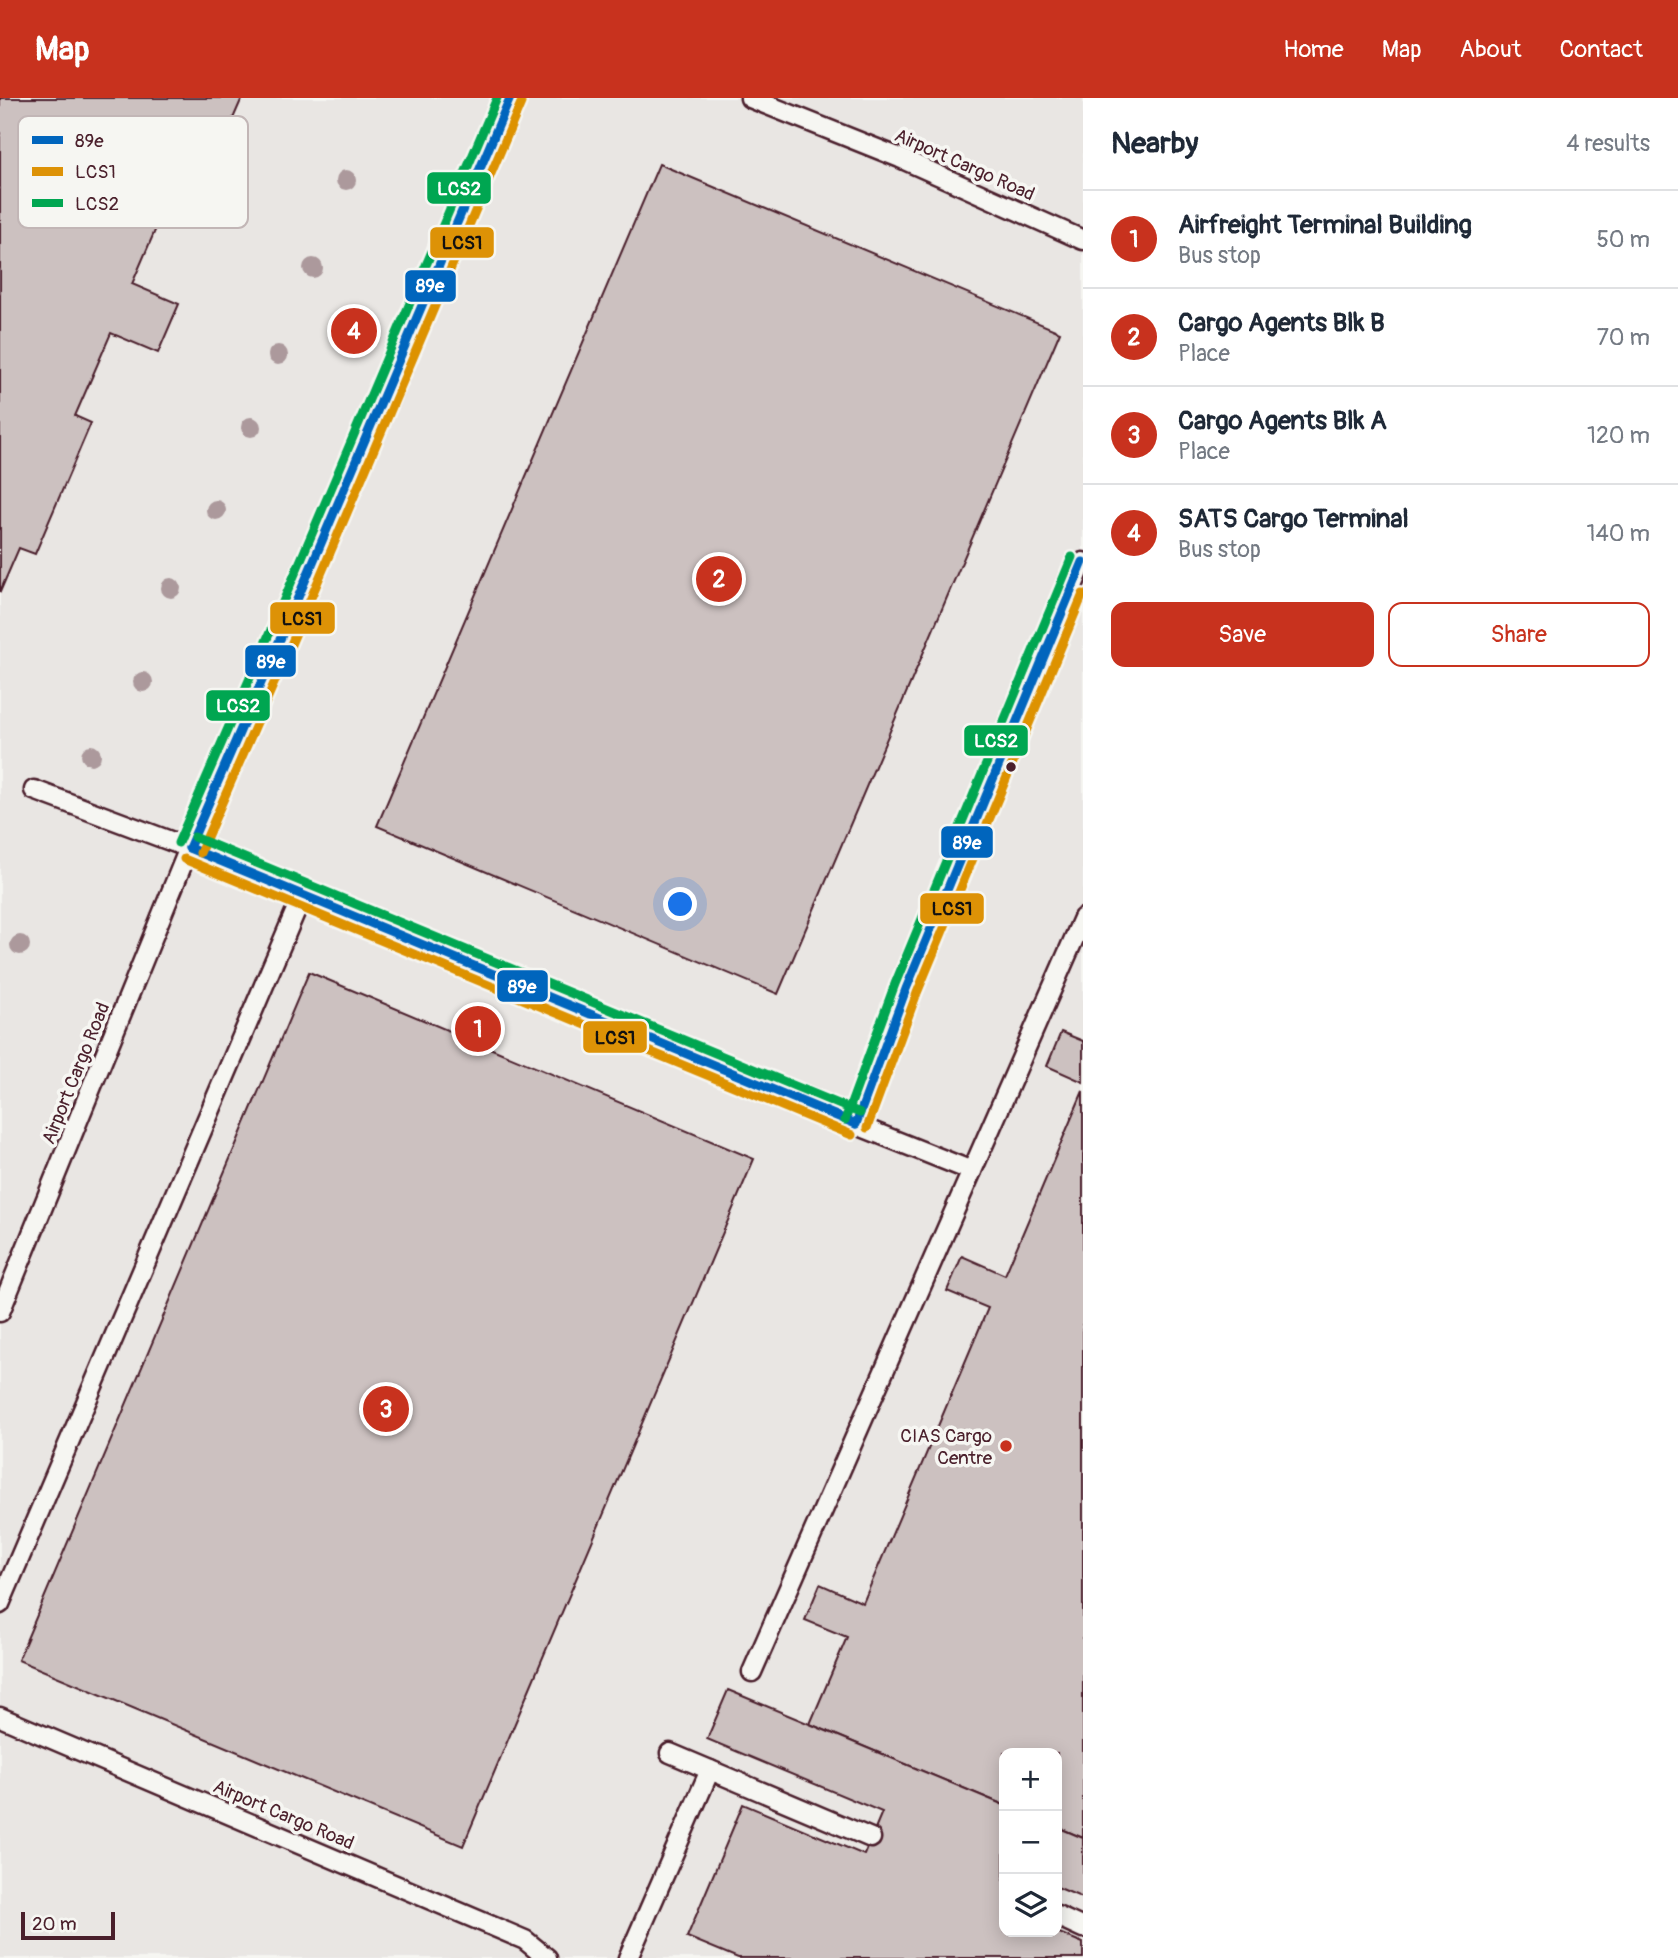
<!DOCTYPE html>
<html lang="en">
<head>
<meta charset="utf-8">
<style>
  :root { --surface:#fff; --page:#f6f6f7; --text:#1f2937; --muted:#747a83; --line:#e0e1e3; --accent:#c8321e }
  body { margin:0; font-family:Pangolin,sans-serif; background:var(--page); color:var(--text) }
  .controls { position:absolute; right:21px; bottom:21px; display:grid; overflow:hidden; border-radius:14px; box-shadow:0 4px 18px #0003 }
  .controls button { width:63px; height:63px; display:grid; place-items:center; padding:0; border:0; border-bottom:2px solid var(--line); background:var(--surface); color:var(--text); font:35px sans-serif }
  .scale { position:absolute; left:21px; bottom:18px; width:94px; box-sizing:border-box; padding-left:7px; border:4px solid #4a1f2b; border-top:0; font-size:19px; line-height:24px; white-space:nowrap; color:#4a1f2b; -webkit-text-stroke:5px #f6f6f2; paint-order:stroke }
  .you { position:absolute; left:681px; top:807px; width:24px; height:24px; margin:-18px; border:5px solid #fff; border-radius:50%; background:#1a73e8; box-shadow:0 0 0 10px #1a73e833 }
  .badge { display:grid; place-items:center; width:46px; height:46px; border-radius:50%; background:var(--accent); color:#fff; font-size:23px; font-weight:700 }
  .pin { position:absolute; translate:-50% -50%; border:4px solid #fff; box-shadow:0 2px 7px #0006 }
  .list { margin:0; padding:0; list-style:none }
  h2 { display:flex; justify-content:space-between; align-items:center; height:91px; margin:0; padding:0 28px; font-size:30px }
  h2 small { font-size:23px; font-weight:400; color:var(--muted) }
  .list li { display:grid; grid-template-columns:46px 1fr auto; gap:21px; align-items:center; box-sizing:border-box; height:98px; padding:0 28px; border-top:2px solid var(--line) }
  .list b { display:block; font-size:26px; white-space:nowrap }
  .list p { margin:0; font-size:23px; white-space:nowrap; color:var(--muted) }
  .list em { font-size:23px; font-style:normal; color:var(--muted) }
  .actions { display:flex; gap:14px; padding:21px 28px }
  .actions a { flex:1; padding:16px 0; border:2px solid var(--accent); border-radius:14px; text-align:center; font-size:24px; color:var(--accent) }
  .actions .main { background:var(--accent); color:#fff }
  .icon { flex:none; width:38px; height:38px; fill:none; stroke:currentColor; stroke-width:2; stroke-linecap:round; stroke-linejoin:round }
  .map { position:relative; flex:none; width:1083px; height:1860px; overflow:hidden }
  header { display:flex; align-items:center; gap:42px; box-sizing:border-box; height:98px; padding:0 35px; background:var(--accent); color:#fff }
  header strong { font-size:33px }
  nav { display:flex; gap:38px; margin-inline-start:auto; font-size:24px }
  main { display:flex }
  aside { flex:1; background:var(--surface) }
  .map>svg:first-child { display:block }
  .built { fill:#e9e6e3; fill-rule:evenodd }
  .building { fill:#ccc1c0; stroke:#4a1f2b; stroke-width:2 }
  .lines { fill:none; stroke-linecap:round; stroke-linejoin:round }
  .lane-casing { stroke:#4a1f2b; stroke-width:23 }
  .lane { stroke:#f6f6f2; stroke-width:18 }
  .bus-1-casing { stroke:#f6f6f2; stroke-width:14 }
  .bus-2-casing { stroke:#f6f6f2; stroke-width:14 }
  .bus-3-casing { stroke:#f6f6f2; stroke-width:14 }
  .bus-1 { stroke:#0065bd; stroke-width:9 }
  .bus-2 { stroke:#dd9206; stroke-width:9 }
  .bus-3 { stroke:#00a651; stroke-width:9 }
  .tree { fill:#ac999c }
  .bus-dot { fill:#4a1f2b; stroke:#f6f6f2; stroke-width:2.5 }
  .poi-dot { fill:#c8321e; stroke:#f6f6f2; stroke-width:2.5 }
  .labels { text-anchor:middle; stroke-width:7; stroke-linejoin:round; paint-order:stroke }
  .street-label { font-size:19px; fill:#4a1f2b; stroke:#f6f6f2 }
  .poi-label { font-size:19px; fill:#4a1f2b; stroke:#f6f6f2; text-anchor:end }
  .key { fill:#f6f6f2; stroke:#c2b6b6; stroke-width:2 }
  .key-label { font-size:19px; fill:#4a1f2b }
  .line-badge { stroke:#f6f6f2; stroke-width:2.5 }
  .badge-label { font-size:19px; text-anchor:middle; font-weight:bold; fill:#fff }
  .pale-badge-label { font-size:19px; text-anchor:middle; font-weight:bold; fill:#111 }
</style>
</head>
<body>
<header>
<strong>Map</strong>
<nav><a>Home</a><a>Map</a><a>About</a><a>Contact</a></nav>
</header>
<main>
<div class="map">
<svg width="1083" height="1860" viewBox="0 0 1083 1860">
  <rect width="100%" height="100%" fill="#f6f6f2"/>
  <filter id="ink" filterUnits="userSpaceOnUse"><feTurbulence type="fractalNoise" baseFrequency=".0143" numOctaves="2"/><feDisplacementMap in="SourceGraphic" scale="14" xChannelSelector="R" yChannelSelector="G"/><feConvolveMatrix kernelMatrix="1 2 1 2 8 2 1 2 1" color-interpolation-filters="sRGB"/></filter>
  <g filter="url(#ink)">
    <path class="built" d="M 0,0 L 1083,0 L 1083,1860 L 0,1860 ZM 1004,1655 L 1057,1655 L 1057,1834 L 1004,1834 Z"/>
    <g class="building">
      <path d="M 0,0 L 242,0 L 219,53 L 194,42 L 132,186 L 179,206 L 158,255 L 111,235 L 75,318 L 91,325 L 35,456 L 19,450 L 0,494 Z"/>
      <path d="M 659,66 L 1060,234 L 778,896 L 377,728 Z"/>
      <path d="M 309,874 L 754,1061 L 463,1748 L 18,1562 Z"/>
      <path d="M 1061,934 L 1083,943 L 1083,984 L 1047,968 Z"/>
      <path d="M 1083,993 L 1083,1740 L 1057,1729 L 1057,1655 L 1004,1655 L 1004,1707 L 810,1626 L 847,1539 L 805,1522 L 820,1486 L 863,1505 L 988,1210 L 947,1193 L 962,1158 L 1005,1177 Z"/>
      <path d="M 728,1592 L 1004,1707 L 1004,1834 L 1057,1834 L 1083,1845 L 1083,1860 L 738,1860 L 687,1839 L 743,1706 L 864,1757 L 882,1714 L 707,1641 Z"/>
      <path d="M 1057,1729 L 1083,1740 L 1083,1800 L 1057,1789 Z"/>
    </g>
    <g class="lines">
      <g class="lane-casing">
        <g id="lane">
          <path d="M 750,0 L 900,60 L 1083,142"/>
          <path d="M 34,692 L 189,750 L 829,1016 L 972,1073"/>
          <path d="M 856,1026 L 906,891 L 1083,464"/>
          <path d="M 0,1214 L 189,750 L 288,523 L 510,0"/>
          <path d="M 0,1506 L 302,798"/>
          <path d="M 752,1574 L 1083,820"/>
          <path d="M 0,1619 L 525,1842 L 547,1860"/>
          <path d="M 670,1655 L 871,1740"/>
          <path d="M 1057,1818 L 1083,1830"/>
          <path d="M 628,1860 L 710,1672"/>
        </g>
      </g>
      <use href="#lane" class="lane"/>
      <g class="bus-1-casing">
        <g id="bus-1">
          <path d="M 189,750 L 288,523 L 510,0"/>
          <path d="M 189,750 L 856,1026"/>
          <path d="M 856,1026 L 906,891 L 1083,464"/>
        </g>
      </g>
      <g class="bus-2-casing">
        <g id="bus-2">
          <path d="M 200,755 L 299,528 L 521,5"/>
          <path d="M 184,761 L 852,1037"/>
          <path d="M 867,1030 L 917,895 L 1083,496"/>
        </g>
      </g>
      <g class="bus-3-casing">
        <g id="bus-3">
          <path d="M 194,739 L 860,1015"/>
          <path d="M 178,745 L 277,518 L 497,0"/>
          <path d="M 845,1022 L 895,886 L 1072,459"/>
        </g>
      </g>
      <use href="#bus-1" class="bus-1"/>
      <use href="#bus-2" class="bus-2"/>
      <use href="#bus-3" class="bus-3"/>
    </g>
    <g class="tree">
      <circle cx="346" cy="82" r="10"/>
      <circle cx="313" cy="170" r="10"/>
      <circle cx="278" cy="257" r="10"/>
      <circle cx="251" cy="329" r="10"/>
      <circle cx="216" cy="412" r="10"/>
      <circle cx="171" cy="490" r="10"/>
      <circle cx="143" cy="584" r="10"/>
      <circle cx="91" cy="657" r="10"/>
      <circle cx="20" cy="847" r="10"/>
    </g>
  </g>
  <circle class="bus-dot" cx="1011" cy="669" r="6"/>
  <circle class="poi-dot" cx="1006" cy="1348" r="7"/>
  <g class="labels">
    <g class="street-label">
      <text transform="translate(965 66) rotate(24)" y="7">Airport Cargo Road</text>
      <text transform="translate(75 975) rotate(-68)" y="7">Airport Cargo Road</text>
      <text transform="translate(284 1716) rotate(23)" y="7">Airport Cargo Road</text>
    </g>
    <g class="poi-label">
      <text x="992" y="1344">CIAS Cargo<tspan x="992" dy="22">Centre</tspan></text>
    </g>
  </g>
  <rect x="18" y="18" width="230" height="112" rx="10" class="key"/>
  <rect x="32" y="38" width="31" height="8" fill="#0065bd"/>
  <rect x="32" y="69" width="31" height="9" fill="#dd9206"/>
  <rect x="32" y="101" width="31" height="8" fill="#00a651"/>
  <g class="key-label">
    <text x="75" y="49">89e</text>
    <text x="75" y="80">LCS1</text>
    <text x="75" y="112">LCS2</text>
  </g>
  <g class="line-badge">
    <rect x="426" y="73" width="66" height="34" rx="7" fill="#00a651"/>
    <rect x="429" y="128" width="66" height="33" rx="7" fill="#dd9206"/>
    <rect x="404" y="171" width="53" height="34" rx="7" fill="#0065bd"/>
    <rect x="269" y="503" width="67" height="34" rx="7" fill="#dd9206"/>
    <rect x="244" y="546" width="53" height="34" rx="7" fill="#0065bd"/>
    <rect x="205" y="591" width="66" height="33" rx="7" fill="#00a651"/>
    <rect x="963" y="626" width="66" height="33" rx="7" fill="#00a651"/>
    <rect x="940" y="727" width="54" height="34" rx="7" fill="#0065bd"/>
    <rect x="919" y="794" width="66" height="33" rx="7" fill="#dd9206"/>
    <rect x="496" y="871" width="53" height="34" rx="7" fill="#0065bd"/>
    <rect x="582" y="922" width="66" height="34" rx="7" fill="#dd9206"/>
  </g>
  <g class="badge-label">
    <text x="459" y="97">LCS2</text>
    <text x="430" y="194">89e</text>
    <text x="271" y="570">89e</text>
    <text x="238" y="614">LCS2</text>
    <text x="996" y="649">LCS2</text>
    <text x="967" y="751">89e</text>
    <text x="522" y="895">89e</text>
  </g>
  <g class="pale-badge-label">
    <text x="462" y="151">LCS1</text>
    <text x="302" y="527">LCS1</text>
    <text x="952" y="817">LCS1</text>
    <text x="615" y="946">LCS1</text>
  </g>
</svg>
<div class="controls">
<button>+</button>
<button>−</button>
<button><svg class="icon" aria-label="layers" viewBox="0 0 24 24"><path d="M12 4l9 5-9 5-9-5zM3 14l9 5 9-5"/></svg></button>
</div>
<div class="scale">20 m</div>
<div class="you"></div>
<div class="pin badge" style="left:478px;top:931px">1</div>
<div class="pin badge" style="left:719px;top:481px">2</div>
<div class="pin badge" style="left:386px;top:1311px">3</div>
<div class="pin badge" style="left:354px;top:233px">4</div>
</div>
<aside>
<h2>Nearby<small>4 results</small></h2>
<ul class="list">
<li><span class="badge">1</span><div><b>Airfreight Terminal Building</b><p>Bus stop</p></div><em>50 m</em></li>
<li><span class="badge">2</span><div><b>Cargo Agents Blk B</b><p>Place</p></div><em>70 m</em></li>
<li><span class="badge">3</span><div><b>Cargo Agents Blk A</b><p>Place</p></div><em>120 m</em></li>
<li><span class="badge">4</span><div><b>SATS Cargo Terminal</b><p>Bus stop</p></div><em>140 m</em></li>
</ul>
<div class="actions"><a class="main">Save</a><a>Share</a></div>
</aside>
</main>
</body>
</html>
